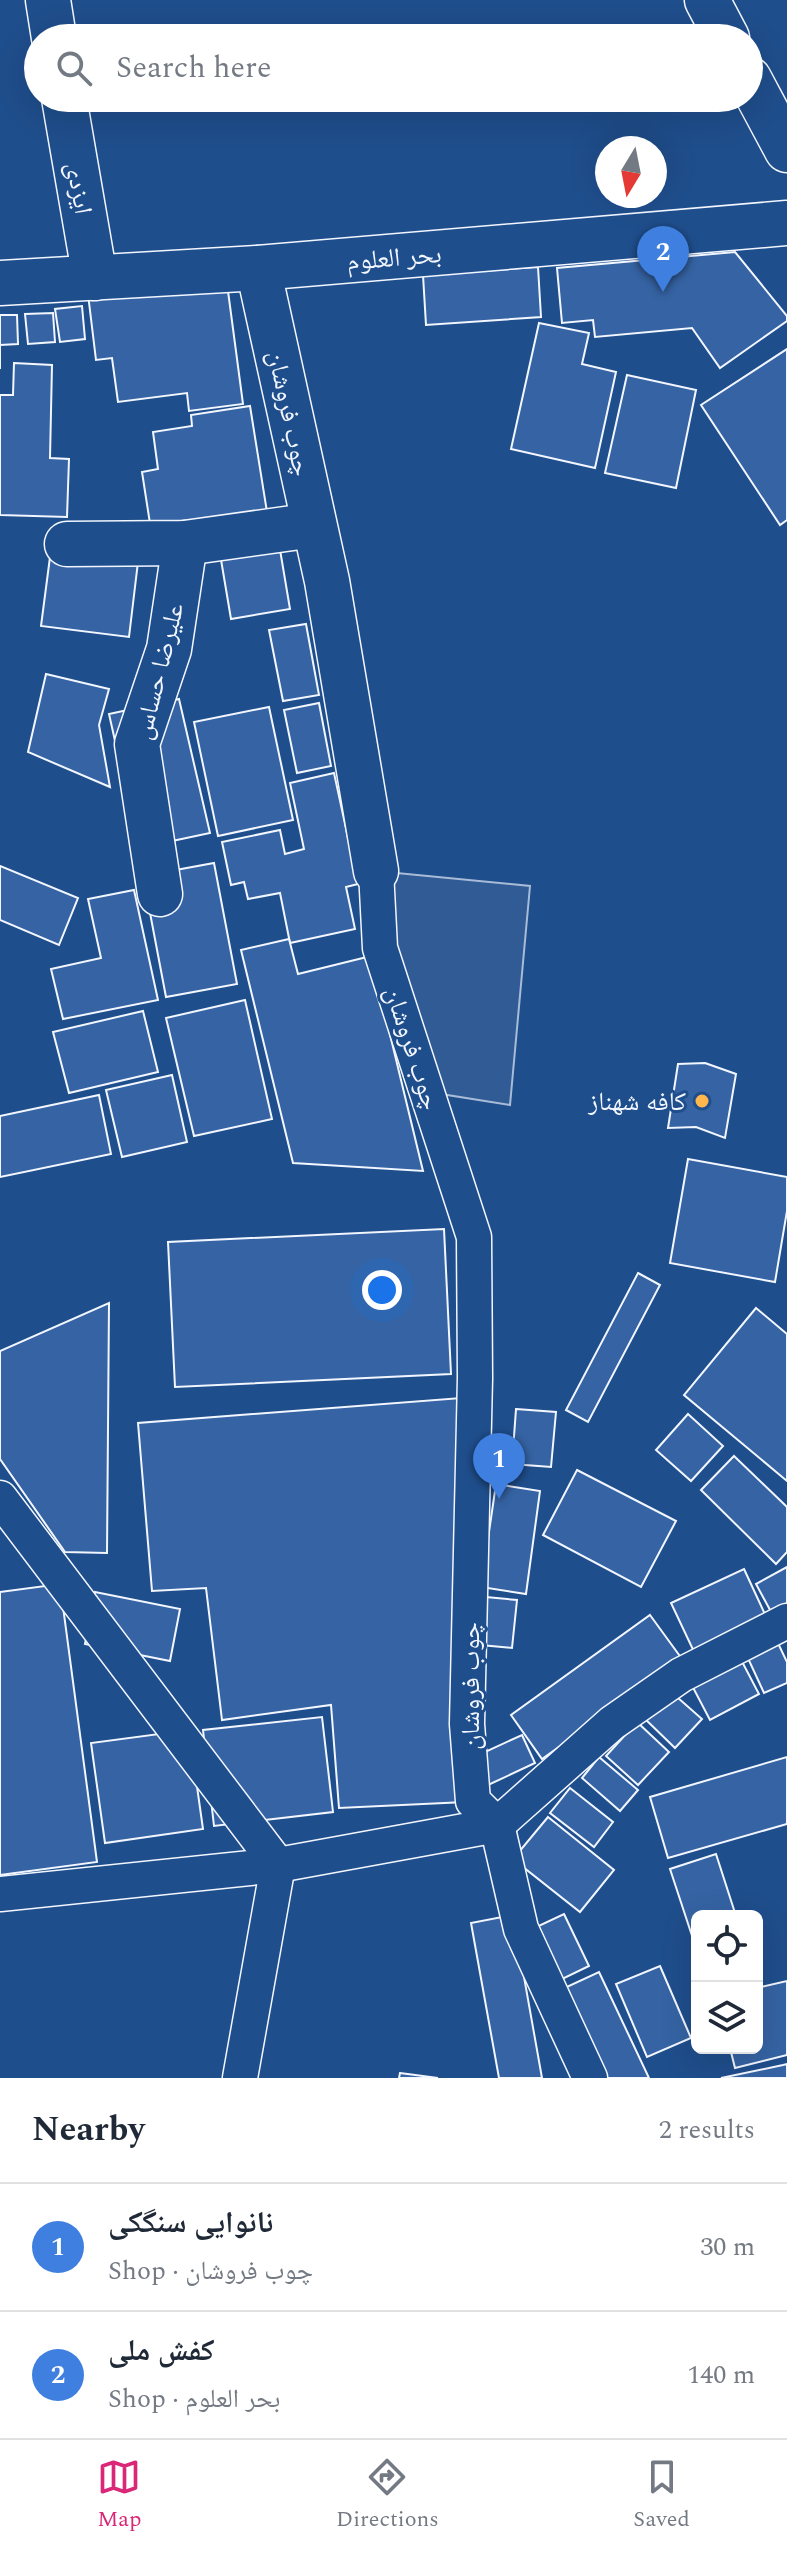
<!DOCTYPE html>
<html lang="en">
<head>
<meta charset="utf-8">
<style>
  :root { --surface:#fff; --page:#f6f6f7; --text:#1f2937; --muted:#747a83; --line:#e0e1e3; --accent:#db2777 }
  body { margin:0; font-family:Spectral,"Noto Naskh Arabic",serif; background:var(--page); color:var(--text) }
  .controls { position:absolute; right:24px; bottom:24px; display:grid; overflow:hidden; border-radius:12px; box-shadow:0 8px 32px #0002 }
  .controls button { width:72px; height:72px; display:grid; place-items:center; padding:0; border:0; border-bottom:2px solid var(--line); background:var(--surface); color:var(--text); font:40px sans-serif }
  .compass { position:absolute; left:595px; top:136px; width:72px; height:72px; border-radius:50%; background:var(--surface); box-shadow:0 8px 32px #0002; rotate:190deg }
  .you { position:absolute; left:382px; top:1290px; width:28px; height:28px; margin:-20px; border:6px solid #fff; border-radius:50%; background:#1a73e8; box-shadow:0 0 0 12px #1a73e833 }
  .badge { display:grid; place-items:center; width:52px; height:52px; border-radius:50%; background:var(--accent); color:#fff; font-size:26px; font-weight:700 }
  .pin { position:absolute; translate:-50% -66px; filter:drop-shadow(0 2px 4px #0008) }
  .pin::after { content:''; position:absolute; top:42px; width:28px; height:24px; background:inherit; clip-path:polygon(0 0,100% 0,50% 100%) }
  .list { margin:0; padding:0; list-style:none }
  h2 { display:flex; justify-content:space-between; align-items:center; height:104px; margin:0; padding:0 32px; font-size:34px }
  h2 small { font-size:26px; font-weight:400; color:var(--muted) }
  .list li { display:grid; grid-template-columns:52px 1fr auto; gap:24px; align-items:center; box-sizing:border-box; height:128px; padding:0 32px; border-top:2px solid var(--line) }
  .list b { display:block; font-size:30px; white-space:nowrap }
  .list p { margin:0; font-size:26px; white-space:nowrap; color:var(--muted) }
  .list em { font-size:26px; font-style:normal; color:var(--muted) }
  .icon { flex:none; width:44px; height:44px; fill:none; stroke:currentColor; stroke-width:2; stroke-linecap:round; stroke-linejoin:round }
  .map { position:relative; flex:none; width:787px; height:2078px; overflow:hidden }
  .search { position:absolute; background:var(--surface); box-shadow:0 8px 32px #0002; left:24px; right:24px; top:24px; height:88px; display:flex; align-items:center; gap:20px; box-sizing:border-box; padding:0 28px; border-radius:44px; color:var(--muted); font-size:30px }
  .sheet { height:360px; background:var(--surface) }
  nav { display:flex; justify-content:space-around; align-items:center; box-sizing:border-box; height:112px; border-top:2px solid var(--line); background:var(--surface); font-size:22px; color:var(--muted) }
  nav a { display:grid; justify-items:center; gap:4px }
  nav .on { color:var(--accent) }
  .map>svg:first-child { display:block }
  .parking { fill:#305b95; stroke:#a8bbd7; stroke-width:2 }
  .building { fill:#3563a3; stroke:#f2f6ff; stroke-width:2 }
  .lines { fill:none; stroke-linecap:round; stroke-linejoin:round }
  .pedestrian-casing { stroke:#f2f6ff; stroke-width:37 }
  .minor-casing { stroke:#f2f6ff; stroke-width:47 }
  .primary-casing { stroke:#f2f6ff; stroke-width:47 }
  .pedestrian { stroke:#1f4e8c; stroke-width:34 }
  .minor { stroke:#1f4e8c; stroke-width:44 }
  .primary { stroke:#1f4e8c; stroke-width:44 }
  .poi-dot { fill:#ffb74d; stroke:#1f4e8c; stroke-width:3 }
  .labels { text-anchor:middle; stroke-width:6; stroke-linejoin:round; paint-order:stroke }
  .street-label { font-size:26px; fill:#f2f6ff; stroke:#1f4e8c }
  .poi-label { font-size:26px; fill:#f2f6ff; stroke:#1f4e8c; text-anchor:end }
</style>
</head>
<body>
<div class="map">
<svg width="787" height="2078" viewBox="0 0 787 2078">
  <rect width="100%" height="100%" fill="#1f4e8c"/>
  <path class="parking" d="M 376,871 L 530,886 L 510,1105 L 435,1093 Z"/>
  <g class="building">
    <path d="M 735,252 L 787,316 L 787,321 L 720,368 L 692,328 L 595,337 L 593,320 L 562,323 L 557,268 Z"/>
    <path d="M 538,267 L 541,317 L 426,325 L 423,275 Z"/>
    <path d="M 226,276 L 243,404 L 189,411 L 187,393 L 118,402 L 112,358 L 96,360 L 88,294 Z"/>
    <path d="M 82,306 L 85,339 L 60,342 L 55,309 Z"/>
    <path d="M 53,313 L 55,342 L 28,344 L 25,314 Z"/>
    <path d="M 0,315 L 17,315 L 18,344 L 0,345 L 0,369 Z"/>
    <path d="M 539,323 L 589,333 L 582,364 L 616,372 L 595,468 L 511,449 Z"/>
    <path d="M 787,349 L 787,520 L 780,525 L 701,405 Z"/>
    <path d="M 14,363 L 52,365 L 50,458 L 69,459 L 67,517 L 0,515 L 0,395 L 13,395 Z"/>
    <path d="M 627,375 L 696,390 L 676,488 L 605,473 Z"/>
    <path d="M 250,406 L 267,512 L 151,530 L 142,472 L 158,469 L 153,432 L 192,426 L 191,415 Z"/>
    <path d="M 275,520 L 290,609 L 231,619 L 216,530 Z"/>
    <path d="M 53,534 L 140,545 L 129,637 L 41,626 Z"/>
    <path d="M 306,624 L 319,695 L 283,701 L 269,630 Z"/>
    <path d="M 46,674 L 109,689 L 99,725 L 110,787 L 28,752 Z"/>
    <path d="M 179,699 L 210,833 L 139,848 L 109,714 Z"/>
    <path d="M 319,703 L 331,766 L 297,773 L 284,710 Z"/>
    <path d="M 269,707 L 293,820 L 218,836 L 194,722 Z"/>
    <path d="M 334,773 L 358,884 L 346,887 L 355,929 L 290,943 L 280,893 L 248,899 L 244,882 L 231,885 L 222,842 L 280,830 L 285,854 L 304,849 L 290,783 Z"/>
    <path d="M 214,863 L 237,984 L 166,997 L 143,876 Z"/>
    <path d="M 0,866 L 78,898 L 59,945 L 0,920 Z"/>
    <path d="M 134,890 L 158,1000 L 63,1019 L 51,969 L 101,958 L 88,899 Z"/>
    <path d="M 289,939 L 298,974 L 371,956 L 423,1171 L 293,1163 L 241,950 Z"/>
    <path d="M 245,1000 L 272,1119 L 194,1136 L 166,1018 Z"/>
    <path d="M 143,1011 L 158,1072 L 69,1093 L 53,1032 Z"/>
    <path d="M 705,1063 L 736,1074 L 725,1138 L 696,1127 L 668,1128 L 678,1064 Z"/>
    <path d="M 172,1075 L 187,1142 L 122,1157 L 106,1090 Z"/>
    <path d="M 99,1095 L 111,1154 L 0,1177 L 0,1116 Z"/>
    <path d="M 688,1159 L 787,1177 L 787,1211 L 775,1282 L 670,1263 Z"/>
    <path d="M 444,1229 L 451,1374 L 175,1387 L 168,1242 Z"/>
    <path d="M 638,1273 L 660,1285 L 588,1422 L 566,1410 Z"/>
    <path d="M 109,1303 L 107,1553 L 65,1552 L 0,1459 L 0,1351 Z"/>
    <path d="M 756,1308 L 787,1334 L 787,1481 L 684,1395 Z"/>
    <path d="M 461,1398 L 465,1802 L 339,1808 L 331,1705 L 222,1720 L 206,1588 L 152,1591 L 138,1423 Z"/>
    <path d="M 516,1409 L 556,1412 L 551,1467 L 512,1464 Z"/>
    <path d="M 688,1414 L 723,1446 L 691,1481 L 656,1450 Z"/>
    <path d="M 734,1456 L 787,1507 L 787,1552 L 776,1564 L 701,1490 Z"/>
    <path d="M 577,1470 L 676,1521 L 641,1587 L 543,1535 Z"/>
    <path d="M 496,1484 L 540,1491 L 526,1594 L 481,1587 Z"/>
    <path d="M 787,1567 L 787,1615 L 776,1621 L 756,1584 Z"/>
    <path d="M 744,1569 L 769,1623 L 696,1656 L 671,1603 Z"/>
    <path d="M 60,1584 L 97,1862 L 0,1875 L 0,1592 Z"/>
    <path d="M 95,1592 L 180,1609 L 170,1661 L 85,1644 Z"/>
    <path d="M 475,1596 L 517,1600 L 512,1648 L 470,1644 Z"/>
    <path d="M 650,1615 L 682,1659 L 542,1759 L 511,1715 Z"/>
    <path d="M 776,1639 L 787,1662 L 787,1683 L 764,1693 L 746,1654 Z"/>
    <path d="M 737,1652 L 759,1694 L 710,1720 L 688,1678 Z"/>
    <path d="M 669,1690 L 702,1719 L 675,1748 L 643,1717 Z"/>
    <path d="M 322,1717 L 333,1812 L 214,1826 L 203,1730 Z"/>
    <path d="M 637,1722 L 669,1752 L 638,1785 L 606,1756 Z"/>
    <path d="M 189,1730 L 203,1829 L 105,1843 L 91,1743 Z"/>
    <path d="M 522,1735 L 535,1763 L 486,1786 L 472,1758 Z"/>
    <path d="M 599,1757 L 638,1790 L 620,1811 L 582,1778 Z"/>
    <path d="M 787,1757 L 787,1824 L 668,1858 L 650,1797 Z"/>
    <path d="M 570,1788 L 613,1822 L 594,1847 L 550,1813 Z"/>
    <path d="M 548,1817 L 614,1870 L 580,1912 L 513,1859 Z"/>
    <path d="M 716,1854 L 736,1916 L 697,1916 L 697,1951 L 670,1869 Z"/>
    <path d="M 564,1914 L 589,1966 L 554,1983 L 530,1930 Z"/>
    <path d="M 513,1915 L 542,2078 L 499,2078 L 471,1923 Z"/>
    <path d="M 660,1966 L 691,2038 L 647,2057 L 616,1984 Z"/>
    <path d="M 599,1972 L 649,2078 L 598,2078 L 558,1991 Z"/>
    <path d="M 787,1981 L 787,2055 L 735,2068 L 730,2048 L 757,2048 L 757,1988 Z"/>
    <path d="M 787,2064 L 787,2078 L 721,2078 L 783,2065 Z"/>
    <path d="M 400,2073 L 438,2078 L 399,2078 Z"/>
  </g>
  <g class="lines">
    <g class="pedestrian-casing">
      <g id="pedestrian">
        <path d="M 376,871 L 380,948 L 474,1237 L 475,1378 L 467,1724 L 473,1801 L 497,1825 L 521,1929 L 590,2078"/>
        <path d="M 0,1498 L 278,1865 L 240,2078"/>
        <path d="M 0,1894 L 278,1865 L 497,1825 L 612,1723 L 681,1675 L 787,1621"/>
      </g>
    </g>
    <g class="minor-casing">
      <g id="minor">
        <path d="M 48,0 L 54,38"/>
        <path d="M 64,98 L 95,278"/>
        <path d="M 258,268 L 327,581 L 376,871"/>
        <path d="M 0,283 L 258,268 L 787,223"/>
        <path d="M 67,544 L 185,543 L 314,525"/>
        <path d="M 160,894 L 137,744 L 169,649 L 185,543"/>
      </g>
    </g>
    <g class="primary-casing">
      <g id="primary">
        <path d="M 707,0 L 727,38"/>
        <path d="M 749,79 L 787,150"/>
      </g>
    </g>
    <use href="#pedestrian" class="pedestrian"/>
    <use href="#minor" class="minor"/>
    <use href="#primary" class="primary"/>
  </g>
  <circle class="poi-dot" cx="702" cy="1101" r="8"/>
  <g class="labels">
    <g class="street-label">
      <text transform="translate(80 188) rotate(80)" y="9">ایزدی</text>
      <text transform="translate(394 257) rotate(-5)" y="9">بحر العلوم</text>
      <text transform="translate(290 413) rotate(78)" y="9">چوب فروشان</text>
      <text transform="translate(158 671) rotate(-76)" y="9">علیرضا حساس</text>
      <text transform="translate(413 1048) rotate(72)" y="9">چوب فروشان</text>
      <text transform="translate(470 1686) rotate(-90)" y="9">چوب فروشان</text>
    </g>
    <g class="poi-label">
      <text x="686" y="1110">کافه شهناز</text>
    </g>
  </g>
</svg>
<div class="controls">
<button><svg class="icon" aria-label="locate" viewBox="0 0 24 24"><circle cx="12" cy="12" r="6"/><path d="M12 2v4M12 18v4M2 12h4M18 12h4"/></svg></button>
<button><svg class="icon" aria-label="layers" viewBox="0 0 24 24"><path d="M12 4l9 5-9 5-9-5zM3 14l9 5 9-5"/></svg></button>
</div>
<svg class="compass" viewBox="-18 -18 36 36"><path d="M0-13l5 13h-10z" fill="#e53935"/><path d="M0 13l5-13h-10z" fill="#747a83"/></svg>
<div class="you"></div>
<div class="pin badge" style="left:499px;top:1499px;background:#3f7fe0">1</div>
<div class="pin badge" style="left:663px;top:292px;background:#3f7fe0">2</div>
<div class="search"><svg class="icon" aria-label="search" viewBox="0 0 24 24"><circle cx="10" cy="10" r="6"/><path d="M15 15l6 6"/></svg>Search here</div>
</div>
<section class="sheet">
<h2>Nearby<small>2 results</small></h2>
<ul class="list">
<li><span class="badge" style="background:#3f7fe0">1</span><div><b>نانوایی سنگکی</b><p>Shop · چوب فروشان</p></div><em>30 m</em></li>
<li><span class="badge" style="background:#3f7fe0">2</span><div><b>کفش ملی</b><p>Shop · بحر العلوم</p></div><em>140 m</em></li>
</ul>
</section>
<nav>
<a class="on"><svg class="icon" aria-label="map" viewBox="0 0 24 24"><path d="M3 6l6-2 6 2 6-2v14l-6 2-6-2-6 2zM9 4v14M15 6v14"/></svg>Map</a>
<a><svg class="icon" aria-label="directions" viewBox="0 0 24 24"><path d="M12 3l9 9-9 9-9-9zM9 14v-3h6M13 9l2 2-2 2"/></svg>Directions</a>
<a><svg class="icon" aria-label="saved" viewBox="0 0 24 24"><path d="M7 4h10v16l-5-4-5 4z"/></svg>Saved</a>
</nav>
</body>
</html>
